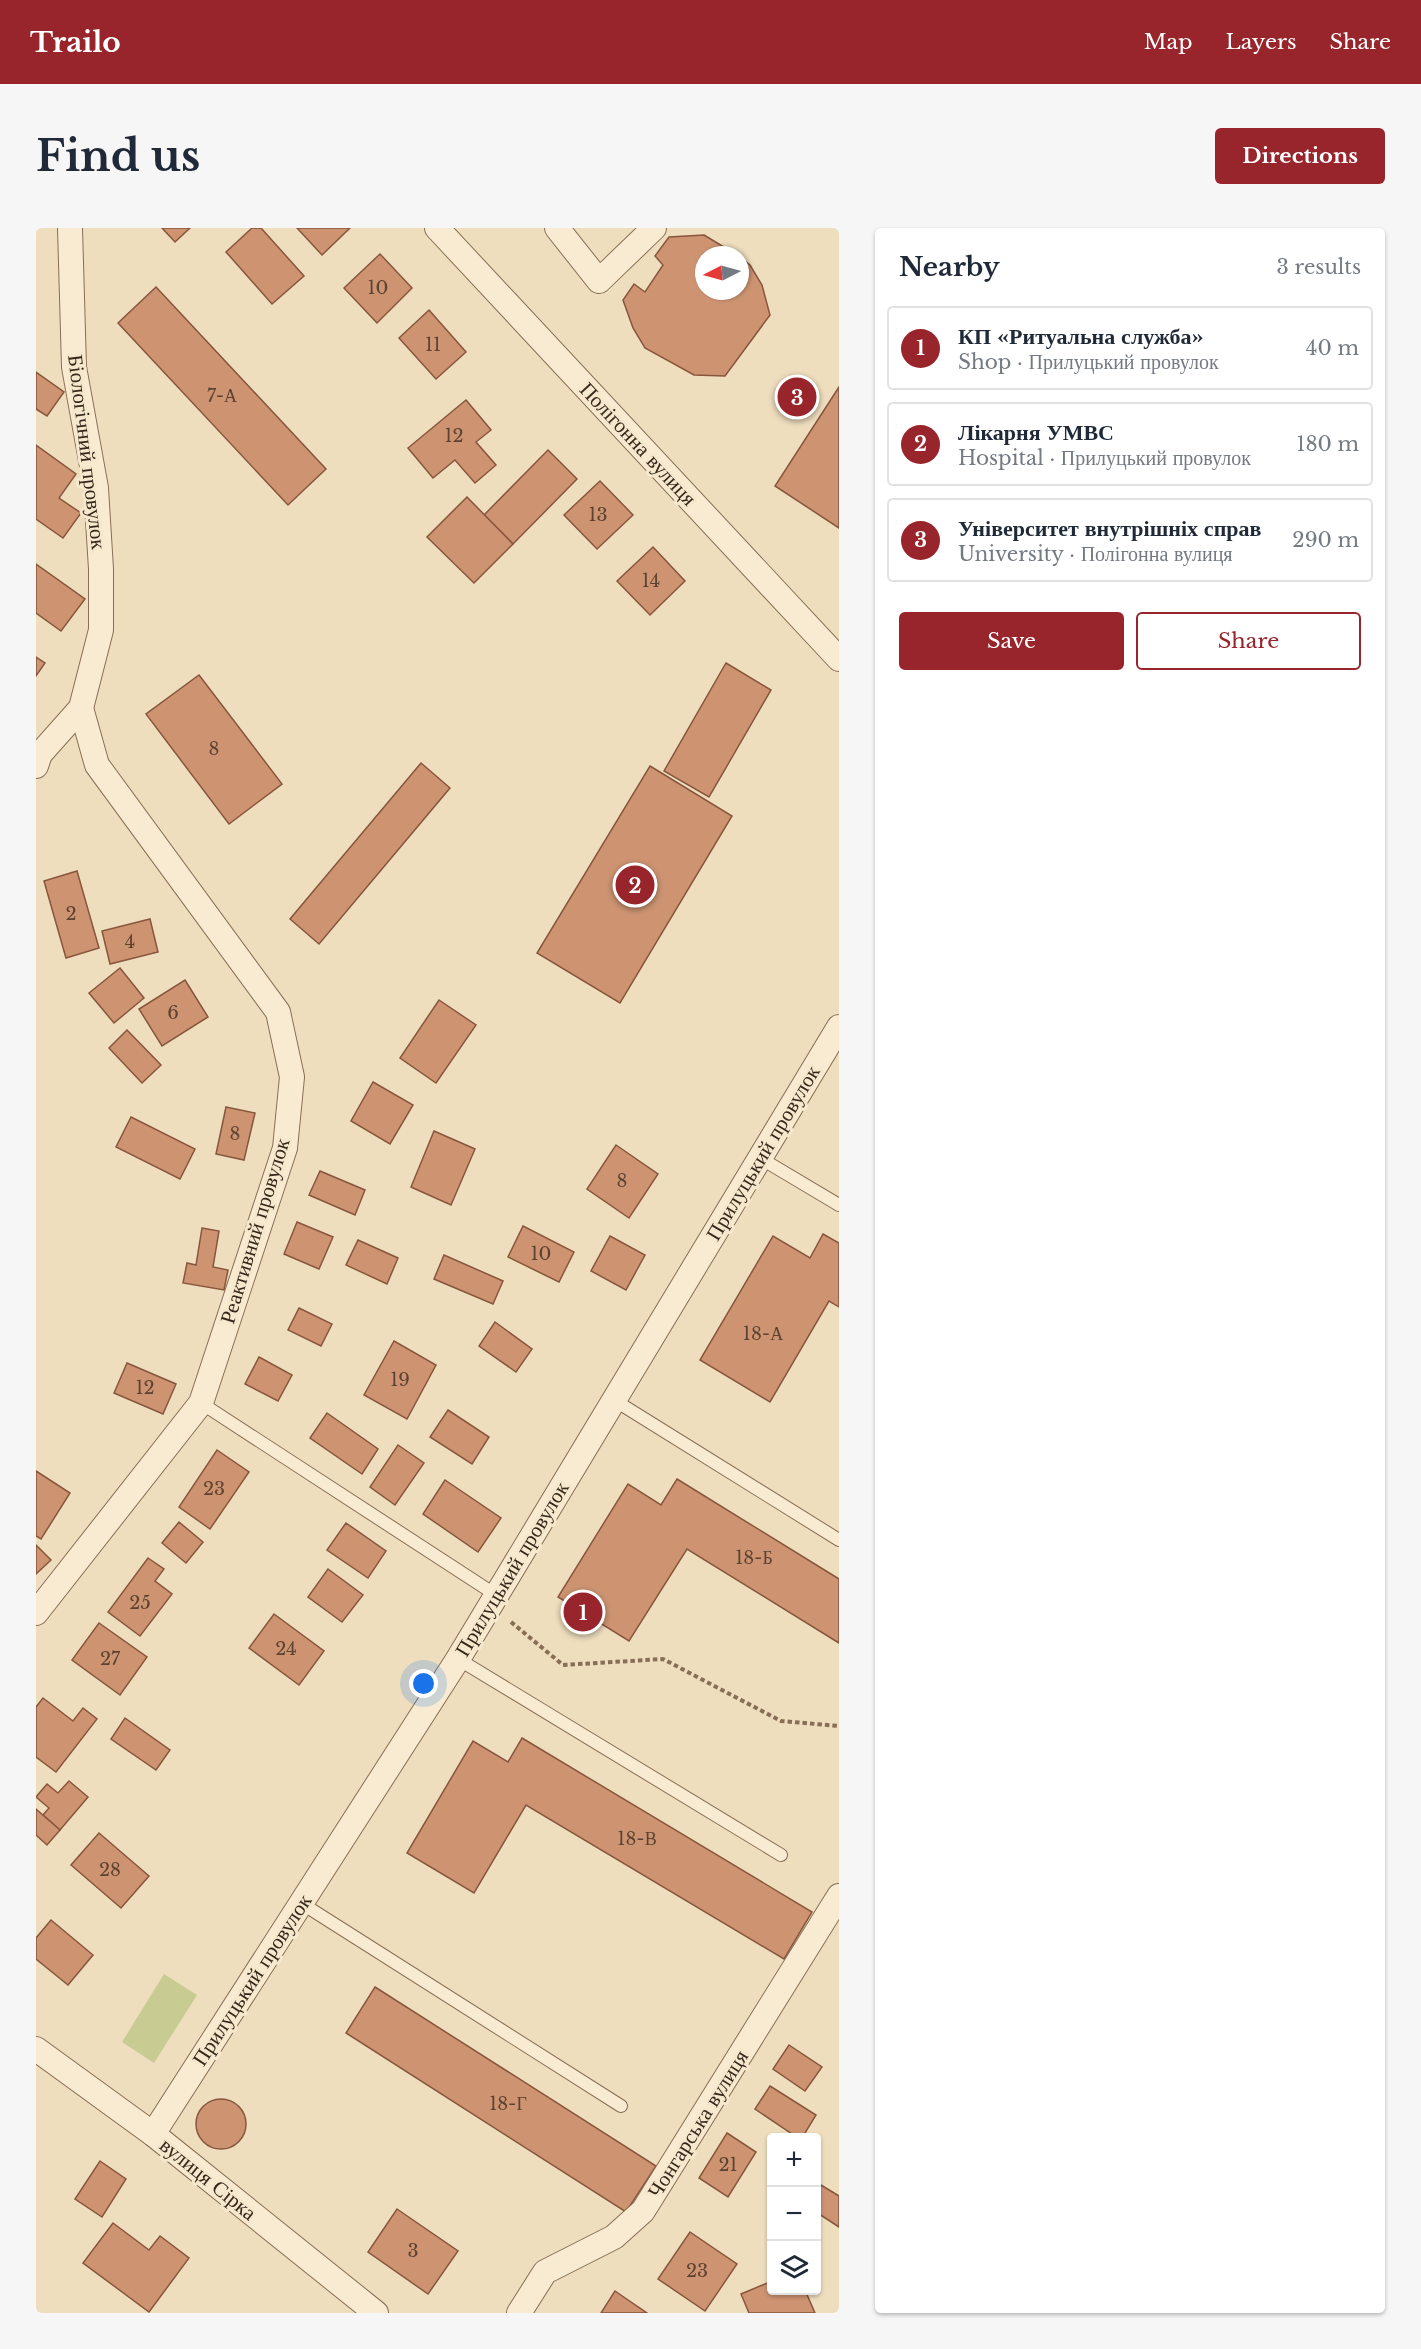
<!DOCTYPE html>
<html lang="en">
<head>
<meta charset="utf-8">
<style>
  :root { --surface:#fff; --page:#f6f6f7; --text:#1f2937; --muted:#747a83; --line:#e0e1e3; --accent:#97252b }
  body { margin:0; font-family:"Libre Baskerville",serif; background:var(--page); color:var(--text) }
  .controls { position:absolute; right:18px; bottom:18px; display:grid; overflow:hidden; border-radius:6px; box-shadow:0 2px 4px #0004 }
  .controls button { width:54px; height:54px; display:grid; place-items:center; padding:0; border:0; border-bottom:2px solid var(--line); background:var(--surface); color:var(--text); font:30px sans-serif }
  .compass { position:absolute; left:659px; top:18px; width:54px; height:54px; border-radius:50%; background:var(--surface); box-shadow:0 2px 4px #0004; rotate:264deg }
  .you { position:absolute; left:388px; top:1456px; width:21px; height:21px; margin:-15px; border:4px solid #fff; border-radius:50%; background:#1a73e8; box-shadow:0 0 0 9px #1a73e833 }
  .badge { display:grid; place-items:center; width:39px; height:39px; border-radius:50%; background:var(--accent); color:#fff; font-size:20px; font-weight:700 }
  .pin { position:absolute; translate:-50% -50%; border:3px solid #fff; box-shadow:0 2px 6px #0006 }
  .list { margin:0; padding:0; list-style:none }
  h2 { display:flex; justify-content:space-between; align-items:center; height:78px; margin:0; padding:0 24px; font-size:26px }
  h2 small { font-size:20px; font-weight:400; color:var(--muted) }
  .list li { display:grid; grid-template-columns:39px 1fr auto; gap:18px; align-items:center; box-sizing:border-box; height:84px; margin:0 12px 12px; padding:0 12px; border:2px solid var(--line); border-radius:6px }
  .list b { display:block; font-size:22px; white-space:nowrap }
  .list p { margin:0; font-size:20px; white-space:nowrap; color:var(--muted) }
  .list em { font-size:20px; font-style:normal; color:var(--muted) }
  .actions { display:flex; gap:12px; padding:18px 24px }
  .actions a { flex:1; padding:14px 0; border:2px solid var(--accent); border-radius:6px; text-align:center; font-size:21px; color:var(--accent) }
  .actions .main { background:var(--accent); color:#fff }
  .icon { flex:none; width:33px; height:33px; fill:none; stroke:currentColor; stroke-width:2; stroke-linecap:round; stroke-linejoin:round }
  .map { position:relative; flex:none; width:803px; height:2085px; overflow:hidden; border-radius:6px }
  header { display:flex; align-items:center; gap:36px; box-sizing:border-box; height:84px; padding:0 30px; background:var(--accent); color:#fff }
  header strong { font-size:28px }
  nav { display:flex; gap:33px; margin-inline-start:auto; font-size:21px }
  .intro { display:flex; align-items:center; justify-content:space-between; box-sizing:border-box; height:144px; padding:0 36px }
  h1 { margin:0; font-size:42px }
  .button { padding:15px 27px; border-radius:6px; background:var(--accent); color:#fff; font-size:21px; font-weight:700 }
  main { display:flex; gap:36px; padding:0 36px }
  aside { flex:1; background:var(--surface); border-radius:6px; box-shadow:0 2px 4px #0004 }
  .map>svg:first-child { display:block }
  .green { fill:#c8cc92 }
  .building { fill:#ce9472; stroke:#87563c; stroke-width:1.5 }
  .lines { fill:none; stroke-linecap:round; stroke-linejoin:round }
  .lane-casing { stroke:#876e56; stroke-width:14 }
  .street-casing { stroke:#876e56; stroke-width:26 }
  .path { stroke:#876e56; stroke-width:4; stroke-dasharray:4.5 3; stroke-linecap:butt }
  .lane { stroke:#f9ebd1; stroke-width:12 }
  .street { stroke:#f9ebd1; stroke-width:24 }
  .labels { text-anchor:middle; stroke-width:6; stroke-linejoin:round; paint-order:stroke }
  .number-label { font-size:18px; fill:#5c4231 }
  .street-label { font-size:21px; fill:#36271b; stroke:#f6e8cd }
</style>
</head>
<body>
<header>
<strong>Trailo</strong>
<nav><a>Map</a><a>Layers</a><a>Share</a></nav>
</header>
<div class="intro"><h1>Find us</h1><a class="button">Directions</a></div>
<main>
<div class="map">
<svg width="803" height="2085" viewBox="0 0 803 2085">
  <rect width="100%" height="100%" fill="#efdebe"/>
  <path class="green" d="M 128,1746 L 161,1767 L 118,1835 L 86,1814 Z"/>
  <g class="building">
    <path d="M 126,0 L 154,0 L 139,14 Z"/>
    <path d="M 216,0 L 225,0 L 268,48 L 236,76 L 190,24 Z"/>
    <path d="M 261,0 L 314,0 L 286,27 Z"/>
    <path d="M 668,7 L 701,27 L 668,27 L 668,63 L 704,63 L 704,29 L 714,37 L 726,57 L 734,87 L 689,148 L 658,147 L 609,120 L 597,100 L 587,72 L 598,56 L 609,64 L 627,37 L 619,28 L 633,9 Z"/>
    <path d="M 344,26 L 376,60 L 341,95 L 308,60 Z"/>
    <path d="M 120,59 L 290,241 L 252,277 L 82,95 Z"/>
    <path d="M 393,82 L 430,124 L 400,151 L 363,110 Z"/>
    <path d="M 0,144 L 28,164 L 11,188 L 0,181 Z"/>
    <path d="M 803,159 L 803,300 L 739,258 Z"/>
    <path d="M 430,172 L 455,202 L 440,214 L 460,237 L 439,255 L 419,232 L 397,250 L 372,220 Z"/>
    <path d="M 0,217 L 40,246 L 23,270 L 45,285 L 27,310 L 0,291 Z"/>
    <path d="M 512,222 L 541,251 L 477,316 L 448,287 Z"/>
    <path d="M 564,253 L 597,287 L 561,321 L 528,287 Z"/>
    <path d="M 431,269 L 477,316 L 438,355 L 391,309 Z"/>
    <path d="M 617,319 L 649,353 L 614,387 L 581,353 Z"/>
    <path d="M 0,336 L 49,371 L 25,403 L 0,385 Z"/>
    <path d="M 0,429 L 9,435 L 0,448 Z"/>
    <path d="M 690,435 L 735,462 L 673,569 L 628,543 Z"/>
    <path d="M 163,447 L 246,556 L 193,596 L 110,486 Z"/>
    <path d="M 385,535 L 414,560 L 283,716 L 254,691 Z"/>
    <path d="M 614,538 L 696,588 L 584,775 L 501,725 Z"/>
    <path d="M 41,643 L 63,720 L 30,730 L 8,653 Z"/>
    <path d="M 114,691 L 122,724 L 74,736 L 66,703 Z"/>
    <path d="M 84,740 L 108,770 L 78,795 L 53,765 Z"/>
    <path d="M 149,752 L 172,789 L 126,818 L 103,781 Z"/>
    <path d="M 403,772 L 440,797 L 400,855 L 364,830 Z"/>
    <path d="M 91,802 L 125,837 L 106,855 L 73,820 Z"/>
    <path d="M 337,854 L 377,877 L 354,916 L 315,893 Z"/>
    <path d="M 190,879 L 219,885 L 208,932 L 180,926 Z"/>
    <path d="M 95,889 L 159,921 L 144,951 L 80,919 Z"/>
    <path d="M 398,903 L 439,921 L 415,977 L 375,959 Z"/>
    <path d="M 580,917 L 622,946 L 593,990 L 551,961 Z"/>
    <path d="M 284,943 L 329,962 L 319,987 L 273,967 Z"/>
    <path d="M 261,994 L 297,1009 L 283,1041 L 248,1026 Z"/>
    <path d="M 487,998 L 538,1024 L 523,1054 L 472,1029 Z"/>
    <path d="M 166,1000 L 183,1003 L 177,1039 L 192,1042 L 188,1062 L 147,1055 L 151,1035 L 160,1037 Z"/>
    <path d="M 787,1006 L 803,1015 L 803,1079 L 793,1073 L 734,1174 L 664,1132 L 737,1008 L 774,1030 Z"/>
    <path d="M 574,1008 L 609,1027 L 590,1062 L 555,1043 Z"/>
    <path d="M 322,1012 L 362,1030 L 351,1056 L 310,1037 Z"/>
    <path d="M 408,1027 L 467,1053 L 457,1076 L 398,1051 Z"/>
    <path d="M 263,1080 L 296,1096 L 285,1118 L 252,1102 Z"/>
    <path d="M 459,1094 L 496,1121 L 480,1144 L 443,1118 Z"/>
    <path d="M 358,1113 L 400,1137 L 371,1191 L 328,1167 Z"/>
    <path d="M 223,1129 L 256,1147 L 242,1173 L 209,1156 Z"/>
    <path d="M 91,1135 L 140,1156 L 127,1186 L 78,1165 Z"/>
    <path d="M 412,1182 L 453,1209 L 436,1236 L 394,1209 Z"/>
    <path d="M 291,1185 L 342,1221 L 326,1246 L 274,1210 Z"/>
    <path d="M 362,1217 L 388,1235 L 359,1277 L 334,1259 Z"/>
    <path d="M 181,1222 L 213,1244 L 174,1301 L 143,1279 Z"/>
    <path d="M 0,1243 L 34,1265 L 5,1311 L 0,1308 Z"/>
    <path d="M 641,1251 L 803,1351 L 803,1415 L 651,1321 L 593,1413 L 522,1369 L 592,1256 L 625,1277 Z"/>
    <path d="M 409,1252 L 465,1290 L 442,1324 L 387,1286 Z"/>
    <path d="M 143,1294 L 167,1314 L 150,1335 L 126,1315 Z"/>
    <path d="M 310,1295 L 350,1323 L 332,1350 L 291,1322 Z"/>
    <path d="M 0,1317 L 15,1332 L 0,1346 Z"/>
    <path d="M 112,1330 L 128,1341 L 119,1353 L 136,1366 L 104,1408 L 72,1384 Z"/>
    <path d="M 292,1341 L 327,1367 L 306,1394 L 272,1369 Z"/>
    <path d="M 238,1386 L 288,1423 L 263,1457 L 213,1420 Z"/>
    <path d="M 63,1395 L 111,1429 L 84,1467 L 36,1432 Z"/>
    <path d="M 7,1470 L 37,1493 L 47,1480 L 61,1491 L 20,1544 L 0,1529 L 0,1479 Z"/>
    <path d="M 89,1490 L 134,1522 L 120,1542 L 75,1511 Z"/>
    <path d="M 486,1510 L 776,1684 L 748,1731 L 490,1577 L 438,1665 L 371,1625 L 437,1513 L 472,1534 Z"/>
    <path d="M 33,1553 L 52,1569 L 24,1602 L 7,1587 L 13,1580 L 0,1569 L 11,1556 L 22,1565 Z"/>
    <path d="M 0,1581 L 24,1602 L 11,1617 L 0,1607 Z"/>
    <path d="M 63,1605 L 113,1648 L 85,1680 L 35,1637 Z"/>
    <path d="M 15,1692 L 57,1727 L 32,1757 L 0,1731 L 0,1710 Z"/>
    <path d="M 339,1759 L 620,1938 L 590,1984 L 310,1805 Z"/>
    <path d="M 753,1817 L 786,1839 L 769,1863 L 737,1841 Z"/>
    <path d="M 734,1858 L 780,1887 L 766,1910 L 762,1910 L 719,1881 Z"/>
    <circle cx="185" cy="1896" r="25"/>
    <path d="M 691,1905 L 720,1924 L 692,1969 L 663,1950 Z"/>
    <path d="M 64,1933 L 90,1951 L 66,1989 L 39,1971 Z"/>
    <path d="M 780,1954 L 803,1968 L 803,1999 L 780,1984 Z"/>
    <path d="M 361,1981 L 422,2023 L 392,2066 L 332,2024 Z"/>
    <path d="M 77,1995 L 113,2022 L 124,2008 L 153,2030 L 113,2084 L 47,2035 Z"/>
    <path d="M 654,2004 L 701,2036 L 669,2083 L 622,2051 Z"/>
    <path d="M 736,2053 L 736,2062 L 769,2062 L 779,2085 L 713,2085 L 705,2066 Z"/>
    <path d="M 579,2063 L 611,2085 L 565,2085 Z"/>
  </g>
  <g class="lines">
    <g class="lane-casing">
      <g id="lane">
        <path d="M 724,930 L 803,977"/>
        <path d="M 578,1172 L 803,1312"/>
        <path d="M 165,1175 L 460,1367"/>
        <path d="M 422,1431 L 745,1627"/>
        <path d="M 265,1675 L 585,1878"/>
      </g>
    </g>
    <g class="street-casing">
      <g id="street">
        <path d="M 401,0 L 803,431"/>
        <path d="M 521,0 L 563,53 L 618,0"/>
        <path d="M 0,538 L 4,526 L 45,480 L 65,402 L 65,341 L 60,260 L 38,139 L 34,0"/>
        <path d="M 0,1385 L 165,1175 L 249,920 L 256,849 L 242,784 L 61,537 L 45,480"/>
        <path d="M 0,1821 L 117,1906 L 340,2085"/>
        <path d="M 117,1906 L 422,1431 L 803,799"/>
        <path d="M 483,2085 L 509,2044 L 578,2009 L 607,1983 L 803,1668"/>
      </g>
    </g>
    <path class="path" d="M 475,1394 L 527,1437 L 627,1431 L 745,1493 L 803,1498"/>
    <use href="#lane" class="lane"/>
    <use href="#street" class="street"/>
  </g>
  <g class="labels">
    <g class="number-label">
      <text x="342" y="66">10</text>
      <text x="397" y="123">11</text>
      <text x="186" y="174">7-А</text>
      <text x="418" y="214">12</text>
      <text x="562" y="293">13</text>
      <text x="615" y="359">14</text>
      <text x="178" y="527">8</text>
      <text x="35" y="692">2</text>
      <text x="94" y="720">4</text>
      <text x="137" y="791">6</text>
      <text x="199" y="912">8</text>
      <text x="586" y="959">8</text>
      <text x="505" y="1032">10</text>
      <text x="727" y="1112">18-А</text>
      <text x="364" y="1158">19</text>
      <text x="109" y="1166">12</text>
      <text x="178" y="1267">23</text>
      <text x="718" y="1336">18-Б</text>
      <text x="104" y="1381">25</text>
      <text x="250" y="1427">24</text>
      <text x="74" y="1437">27</text>
      <text x="601" y="1617">18-В</text>
      <text x="74" y="1648">28</text>
      <text x="472" y="1882">18-Г</text>
      <text x="692" y="1943">21</text>
      <text x="377" y="2029">3</text>
      <text x="661" y="2049">23</text>
    </g>
    <g class="street-label">
      <text transform="translate(602 216) rotate(47)" y="7">Полігонна вулиця</text>
      <text transform="translate(51 224) rotate(83)" y="7">Біологічний провулок</text>
      <text transform="translate(727 925) rotate(-59)" y="7">Прилуцький провулок</text>
      <text transform="translate(219 1003) rotate(-73)" y="7">Реактивний провулок</text>
      <text transform="translate(476 1341) rotate(-59)" y="7">Прилуцький провулок</text>
      <text transform="translate(216 1752) rotate(-57)" y="7">Прилуцький провулок</text>
      <text transform="translate(662 1896) rotate(-58)" y="7">Чонгарська вулиця</text>
      <text transform="translate(172 1951) rotate(39)" y="7">вулиця Сірка</text>
    </g>
  </g>
</svg>
<div class="controls">
<button>+</button>
<button>−</button>
<button><svg class="icon" aria-label="layers" viewBox="0 0 24 24"><path d="M12 4l9 5-9 5-9-5zM3 14l9 5 9-5"/></svg></button>
</div>
<svg class="compass" viewBox="-18 -18 36 36"><path d="M0-13l5 13h-10z" fill="#e53935"/><path d="M0 13l5-13h-10z" fill="#747a83"/></svg>
<div class="you"></div>
<div class="pin badge" style="left:547px;top:1384px">1</div>
<div class="pin badge" style="left:599px;top:657px">2</div>
<div class="pin badge" style="left:761px;top:169px">3</div>
</div>
<aside>
<h2>Nearby<small>3 results</small></h2>
<ul class="list">
<li><span class="badge">1</span><div><b>КП «Ритуальна служба»</b><p>Shop · Прилуцький провулок</p></div><em>40 m</em></li>
<li><span class="badge">2</span><div><b>Лікарня УМВС</b><p>Hospital · Прилуцький провулок</p></div><em>180 m</em></li>
<li><span class="badge">3</span><div><b>Університет внутрішніх справ</b><p>University · Полігонна вулиця</p></div><em>290 m</em></li>
</ul>
<div class="actions"><a class="main">Save</a><a>Share</a></div>
</aside>
</main>
</body>
</html>
